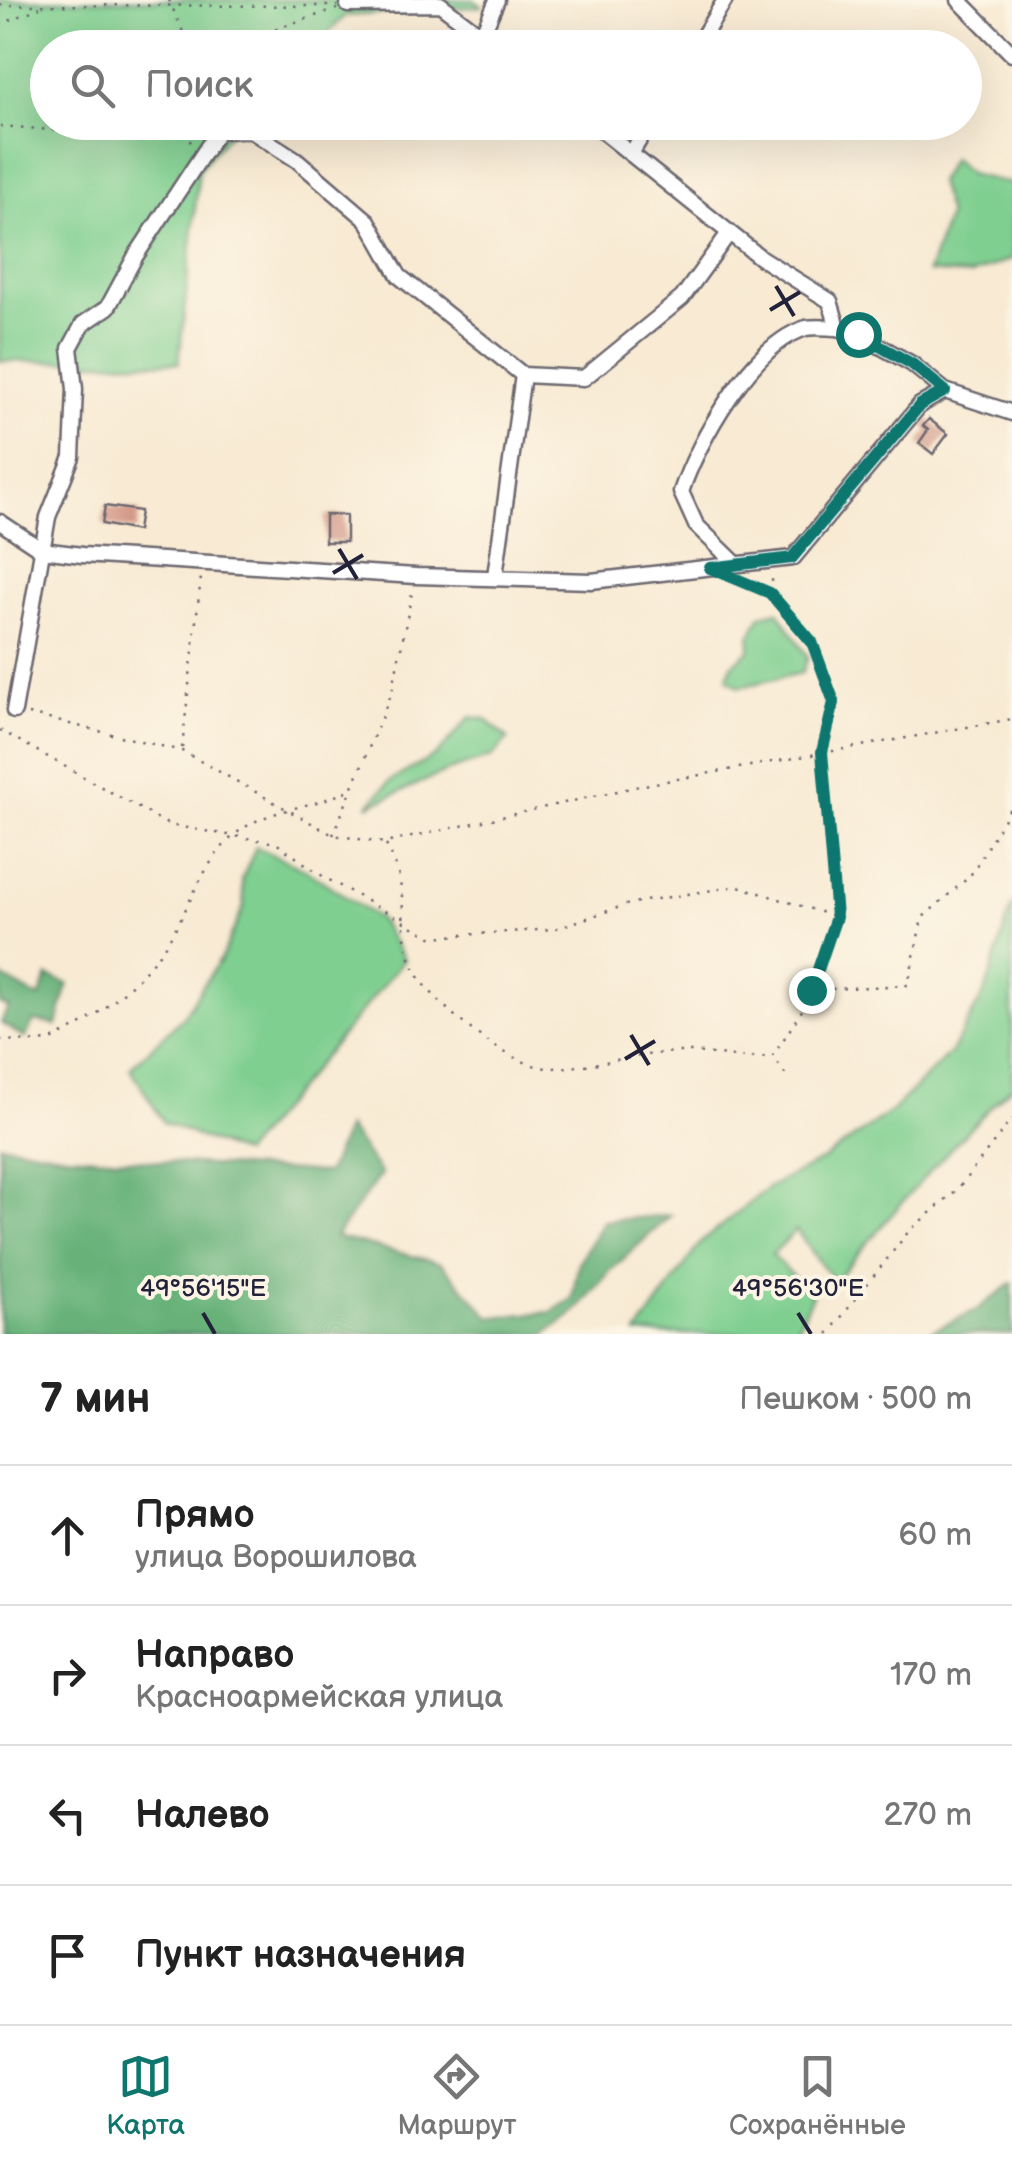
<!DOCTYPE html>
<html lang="ru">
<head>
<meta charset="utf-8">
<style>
  :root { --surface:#fff; --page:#f6f6f6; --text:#222; --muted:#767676; --line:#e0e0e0; --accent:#0f766e }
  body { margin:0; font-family:"Balsamiq Sans",sans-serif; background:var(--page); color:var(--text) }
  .stop { position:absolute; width:30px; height:30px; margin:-22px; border:8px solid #0f766e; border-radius:50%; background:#fff }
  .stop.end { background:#0f766e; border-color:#fff; box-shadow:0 2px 10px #0008 }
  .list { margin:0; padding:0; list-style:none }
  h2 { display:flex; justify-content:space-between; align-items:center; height:130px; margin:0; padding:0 40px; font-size:42px }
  h2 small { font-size:32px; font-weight:400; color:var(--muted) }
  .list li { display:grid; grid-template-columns:65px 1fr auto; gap:30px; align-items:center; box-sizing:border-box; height:140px; padding:0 40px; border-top:2px solid var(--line) }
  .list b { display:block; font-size:38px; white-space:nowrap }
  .list p { margin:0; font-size:32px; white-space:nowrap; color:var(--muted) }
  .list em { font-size:32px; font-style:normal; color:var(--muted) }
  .icon { flex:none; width:55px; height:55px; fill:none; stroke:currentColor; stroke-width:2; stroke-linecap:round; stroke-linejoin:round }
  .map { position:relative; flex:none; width:1012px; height:1334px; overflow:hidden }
  .search { position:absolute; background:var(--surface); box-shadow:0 10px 40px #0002; left:30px; right:30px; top:30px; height:110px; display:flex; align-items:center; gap:25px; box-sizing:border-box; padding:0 35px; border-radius:55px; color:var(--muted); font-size:38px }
  .sheet { height:690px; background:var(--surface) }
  nav { display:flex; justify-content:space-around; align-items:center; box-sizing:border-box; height:140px; border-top:2px solid var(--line); background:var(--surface); font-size:28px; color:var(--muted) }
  nav a { display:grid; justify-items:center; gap:5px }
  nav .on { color:var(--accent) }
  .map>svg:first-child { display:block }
  .green { fill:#7fcf90; stroke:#507866; stroke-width:2.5 }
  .forest { fill:#67b27a; stroke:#446a5a; stroke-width:2.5 }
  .building { fill:#d49a89 }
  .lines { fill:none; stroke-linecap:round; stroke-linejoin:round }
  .minor-casing { stroke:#6d6870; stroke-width:19 }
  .path { stroke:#6d6870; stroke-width:2.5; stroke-dasharray:2.5 8; stroke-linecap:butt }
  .minor { stroke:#fff; stroke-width:14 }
  .route { stroke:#0f766e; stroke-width:12 }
  .ticks { fill:none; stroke:#22223b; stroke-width:4 }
  .ticks-label { font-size:25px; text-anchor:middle; fill:#22223b; stroke:#fcf5e5; stroke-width:8; stroke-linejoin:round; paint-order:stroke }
</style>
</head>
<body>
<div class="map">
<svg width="1012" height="1334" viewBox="0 0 1012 1334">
  <rect width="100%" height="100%" fill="#fcf5e5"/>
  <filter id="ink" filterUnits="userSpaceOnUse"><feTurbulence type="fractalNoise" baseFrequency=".01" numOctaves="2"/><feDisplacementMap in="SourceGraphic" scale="20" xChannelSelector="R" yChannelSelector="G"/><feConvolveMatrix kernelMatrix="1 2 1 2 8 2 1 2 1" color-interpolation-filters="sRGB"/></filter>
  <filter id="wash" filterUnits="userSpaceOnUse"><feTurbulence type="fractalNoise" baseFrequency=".0048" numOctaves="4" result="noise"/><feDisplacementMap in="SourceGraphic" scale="40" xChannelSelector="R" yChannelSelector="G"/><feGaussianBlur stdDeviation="2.25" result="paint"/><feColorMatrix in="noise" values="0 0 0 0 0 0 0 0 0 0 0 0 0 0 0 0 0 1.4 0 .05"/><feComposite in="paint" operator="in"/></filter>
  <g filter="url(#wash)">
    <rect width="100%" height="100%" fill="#f8ead3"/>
    <g class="green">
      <path d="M 0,0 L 474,0 L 482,6 L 345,16 L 314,47 L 48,48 L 48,122 L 238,123 L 199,169 L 179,363 L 0,361 Z"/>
      <path d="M 952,158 L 969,174 L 1012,184 L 1012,259 L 971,275 L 928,272 L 948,215 L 938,182 Z"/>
      <path d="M 778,611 L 808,657 L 802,673 L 740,687 L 727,679 L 732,665 L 750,650 L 750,636 L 761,615 Z"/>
      <path d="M 470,717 L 486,719 L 508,739 L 492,757 L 445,772 L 368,806 L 390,781 L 438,754 Z"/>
      <path d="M 256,847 L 303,868 L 379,919 L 404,960 L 243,1154 L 164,1123 L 130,1068 L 182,1018 L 223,955 L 244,906 L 242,879 Z"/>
      <path d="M 1012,904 L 1012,1086 C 948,1147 892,1214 834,1282 L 796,1230 L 772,1255 L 812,1296 L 794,1334 L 637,1334 L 701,1242 L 769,1187 L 824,1159 L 893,1110 L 951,1052 L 986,990 Z"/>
    </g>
    <g class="forest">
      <path d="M 0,976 L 39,998 L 48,976 L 68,984 L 57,1025 L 34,1021 L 25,1038 L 1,1023 L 8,1007 L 0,1004 Z"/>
      <path d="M 347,1127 L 381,1174 L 335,1237 L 441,1263 L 490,1317 L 551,1312 L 572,1299 L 579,1262 L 603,1221 L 671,1215 L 613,1268 L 573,1314 L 545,1334 L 0,1334 L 0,1144 L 67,1155 L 327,1173 Z"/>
      <path d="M 1012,1283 L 1012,1334 L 926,1334 L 978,1309 Z"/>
    </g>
    <g id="blocks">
      <g class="building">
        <path d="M 929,419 L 948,434 L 933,454 L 919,443 L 928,430 L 923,426 Z"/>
        <path d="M 105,506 L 140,511 L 137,531 L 102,524 Z"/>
        <rect x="325" y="515" width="21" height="27"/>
      </g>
    </g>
  </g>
  <g filter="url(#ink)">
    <use href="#blocks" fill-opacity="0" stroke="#6d6870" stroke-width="2.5"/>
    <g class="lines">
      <g class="minor-casing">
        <g id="minor">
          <path d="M 959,0 L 1012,54"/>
          <path d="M 348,5 L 440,4 L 498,48"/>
          <path d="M 482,35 L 497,0"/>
          <path d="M 696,48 L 725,0"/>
          <path d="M 591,122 L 761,258 L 830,301 L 838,328 L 858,334 L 912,364 L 945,391 L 1012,413"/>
          <path d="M 631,154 L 650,122"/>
          <path d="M 0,522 L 42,550 L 82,555 L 416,576 L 591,581 L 793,558 L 920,405 L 945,391"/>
          <path d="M 735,563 L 696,525 L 681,492 C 697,443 752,344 806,328 C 815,326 828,328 838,328"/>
          <path d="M 495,576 L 523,375"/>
          <path d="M 14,711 L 48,517 L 72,457 L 75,389 L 70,348 L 83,324 L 108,307 L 135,257 L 218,131 L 250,130 L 297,160 L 368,221 L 399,276 L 523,375 L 584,378 L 682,298 L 729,233"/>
        </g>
      </g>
      <g class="path">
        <path d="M 169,0 L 190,48"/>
        <path d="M 0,5 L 337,6"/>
        <path d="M 0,25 L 40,7"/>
        <path d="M 215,48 L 337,9"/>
        <path d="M 188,122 L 187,128 L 205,130"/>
        <path d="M 0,126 L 65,131 L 187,128 L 192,148"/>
        <path d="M 735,578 L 769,593 L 812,642 L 834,702 L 822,752 L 836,917 L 808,1001 L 773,1056 L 786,1076"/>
        <path d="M 770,592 L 773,575"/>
        <path d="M 28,714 L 182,751 L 333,835 L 385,843 L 644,785 L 1012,719"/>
        <path d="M 0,730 L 169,825 L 276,843 L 324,877 L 431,937 L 554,929 L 632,903 L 738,886 L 836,917"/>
        <path d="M 182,748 L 201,577"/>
        <path d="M 333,835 L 392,692 L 413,588"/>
        <path d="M 386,845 C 415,895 392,932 418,975 C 437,1007 513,1070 552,1068 C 595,1067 637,1053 681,1052 C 712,1051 739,1062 771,1056"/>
        <path d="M 811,990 L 908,985 L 922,918 L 970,876 L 1012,805"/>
        <path d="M 0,1040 C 15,1040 39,1045 53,1039 C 97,1020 142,981 168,941 C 190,907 201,866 232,837 C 265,807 313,809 351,789"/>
        <path d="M 828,1334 L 909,1231 L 957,1190 L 1012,1119"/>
      </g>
      <use href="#minor" class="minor"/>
    </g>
  </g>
  <g class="lines" filter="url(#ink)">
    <path class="route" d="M 811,990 L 836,917 L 822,752 L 834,702 L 812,642 L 770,593 L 710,568 L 792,558 L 920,405 L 945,391 L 912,364 L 858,334"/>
  </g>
  <path class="ticks" d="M 776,286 L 794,316M 770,310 L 800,292M 339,549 L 357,579M 333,573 L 363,555M 631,1035 L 649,1065M 625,1059 L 655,1041M 203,1313 L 215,1334M 798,1313 L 811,1334"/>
  <g class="ticks-label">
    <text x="203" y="1296">49°56'15"E</text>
    <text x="798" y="1296">49°56'30"E</text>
  </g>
</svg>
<div class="stop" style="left:858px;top:334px"></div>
<div class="stop end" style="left:811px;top:990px"></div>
<div class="search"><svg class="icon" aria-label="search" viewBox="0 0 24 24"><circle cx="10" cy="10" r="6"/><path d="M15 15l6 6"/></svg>Поиск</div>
</div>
<section class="sheet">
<h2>7 мин<small>Пешком · 500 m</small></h2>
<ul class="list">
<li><svg class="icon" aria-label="ahead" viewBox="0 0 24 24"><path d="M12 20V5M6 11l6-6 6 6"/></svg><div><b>Прямо</b><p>улица Ворошилова</p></div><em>60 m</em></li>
<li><svg class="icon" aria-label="right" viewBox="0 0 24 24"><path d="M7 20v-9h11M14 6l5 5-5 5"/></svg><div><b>Направо</b><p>Красноармейская улица</p></div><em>170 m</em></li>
<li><svg class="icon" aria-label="left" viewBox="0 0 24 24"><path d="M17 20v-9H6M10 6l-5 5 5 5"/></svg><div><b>Налево</b></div><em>270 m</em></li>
<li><svg class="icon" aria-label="arrive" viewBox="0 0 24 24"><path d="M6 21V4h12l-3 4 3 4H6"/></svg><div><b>Пункт назначения</b></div></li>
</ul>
</section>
<nav>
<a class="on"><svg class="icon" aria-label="map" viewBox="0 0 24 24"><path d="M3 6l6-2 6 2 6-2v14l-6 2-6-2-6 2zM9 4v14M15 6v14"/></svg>Карта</a>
<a><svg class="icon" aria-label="directions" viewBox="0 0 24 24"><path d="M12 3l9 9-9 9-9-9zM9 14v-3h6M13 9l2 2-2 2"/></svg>Маршрут</a>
<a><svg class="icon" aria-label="saved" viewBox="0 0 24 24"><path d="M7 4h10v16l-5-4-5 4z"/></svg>Сохранённые</a>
</nav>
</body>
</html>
